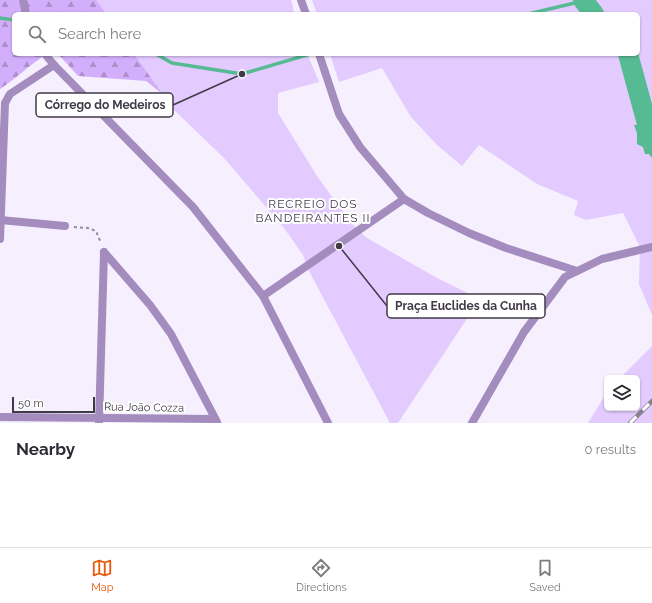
<!DOCTYPE html>
<html lang="en">
<head>
<meta charset="utf-8">
<style>
  :root { --surface:#fff; --page:#f7f7f7; --text:#2b2b33; --muted:#7c7c81; --line:#e1e1e2; --accent:#ea580c }
  body { margin:0; font-family:Raleway,sans-serif; background:var(--page); color:var(--text) }
  .controls { position:absolute; right:12px; bottom:12px; display:grid; overflow:hidden; border-radius:6px; box-shadow:0 1px 3px #0004 }
  .controls button { width:36px; height:36px; display:grid; place-items:center; padding:0; border:0; border-bottom:1px solid var(--line); background:var(--surface); color:var(--text); font:20px sans-serif }
  .scale { position:absolute; left:12px; bottom:10px; width:83px; box-sizing:border-box; padding-left:4px; border:2px solid #403a47; border-top:0; font-size:11px; line-height:14px; white-space:nowrap; color:#403a47; -webkit-text-stroke:3px #fff; paint-order:stroke }
  .list { margin:0; padding:0; list-style:none }
  h2 { display:flex; justify-content:space-between; align-items:center; height:52px; margin:0; padding:0 16px; font-size:17px }
  h2 small { font-size:13px; font-weight:400; color:var(--muted) }
  .icon { flex:none; width:22px; height:22px; fill:none; stroke:currentColor; stroke-width:2; stroke-linecap:round; stroke-linejoin:round }
  .map { position:relative; flex:none; width:652px; height:423px; overflow:hidden }
  .search { position:absolute; background:var(--surface); box-shadow:0 1px 3px #0004; left:12px; right:12px; top:12px; height:44px; display:flex; align-items:center; gap:10px; box-sizing:border-box; padding:0 14px; border-radius:6px; color:var(--muted); font-size:15px }
  .sheet { height:124px; background:var(--surface) }
  nav { display:flex; justify-content:space-around; align-items:center; box-sizing:border-box; height:56px; border-top:1px solid var(--line); background:var(--surface); font-size:11px; color:var(--muted) }
  nav a { display:grid; justify-items:center; gap:2px }
  nav .on { color:var(--accent) }
  .map>svg:first-child { display:block }
  .forest { fill:url(#forest-firs) }
  .green { fill:#e3caff }
  .water { fill:#56ba93 }
  .lines { fill:none; stroke-linecap:round; stroke-linejoin:round }
  .stream { stroke:#56ba93; stroke-width:3.5 }
  .river { stroke:#56ba93; stroke-width:20 }
  .path { stroke:#938d9b; stroke-width:2; stroke-dasharray:3 3; stroke-linecap:butt }
  .street { stroke:#a48cbe; stroke-width:8 }
  .rail-casing { stroke:#87818e; stroke-width:4.5 }
  .rail { stroke:#fff; stroke-width:3; stroke-dasharray:9; stroke-linecap:butt }
  .labels { text-anchor:middle; stroke-width:4; stroke-linejoin:round; paint-order:stroke }
  .street-label { font-size:11px; fill:#403a47; stroke:#fff }
  .neighbourhood-label { font-size:12px; letter-spacing:1px; fill:#403a47; stroke:#fff }
  .leader { fill:none; stroke:#403a47; stroke-width:1.5 }
  .callout-dot { fill:#403a47; stroke:#fff; stroke-width:1.5 }
  .callout { fill:#fff; stroke:#403a47; stroke-width:1.5 }
  .callout-label { font-size:12px; text-anchor:middle; font-weight:bold; fill:#403a47 }
</style>
</head>
<body>
<div class="map">
<svg width="652" height="423" viewBox="0 0 652 423">
  <defs>
    <pattern id="forest-firs" width="22" height="20" patternUnits="userSpaceOnUse"><rect width="22" height="20" fill="#d3aefa"/><path d="M5 1l3.5 6h-7zM16 11l3.5 6h-7z" fill="#ad8fcc"/></pattern>
  </defs>
  <rect width="100%" height="100%" fill="#f6f0fe"/>
  <g class="forest">
    <path d="M 0,0 L 291,0 L 294,14 L 14,14 L 14,54 L 47,54 C 30,64 17,78 0,89 Z"/>
    <path d="M 58,54 L 307,54 L 319,82 L 170,100 L 146,81 L 78,76 Z"/>
  </g>
  <g class="green">
    <path d="M 96,0 L 291,0 L 294,14 L 106,14 Z"/>
    <path d="M 312,0 L 652,0 L 652,315 L 639,284 L 640,247 L 623,213 L 586,220 L 574,215 L 578,201 L 537,184 L 479,145 L 462,166 L 437,145 L 411,117 L 382,68 L 339,82 L 330,54 L 638,54 L 638,14 L 317,14 Z"/>
    <path d="M 134,54 L 307,54 L 319,82 L 278,93 L 278,113 L 317,176 L 352,224 L 367,238 L 437,278 L 480,299 L 398,423 L 390,423 L 310,273 L 303,255 L 284,228 L 224,158 L 173,109 Z"/>
    <path d="M 652,346 L 652,423 L 588,423 L 607,392 L 607,408 L 637,408 L 637,378 L 620,378 Z"/>
  </g>
  <path class="water" d="M 652,124 L 652,158 L 649,154 L 645,154 L 643,147 L 637,144 L 637,133 L 634,125 Z"/>
  <g class="lines">
    <g class="stream">
      <path d="M 528,14 L 583,1"/>
      <path d="M 0,18 L 14,20"/>
      <path d="M 156,54 L 172,63 L 242,74 L 310,54"/>
    </g>
    <g class="river">
      <path d="M 583,0 L 594,14"/>
      <path d="M 628,54 L 652,142"/>
    </g>
    <path class="path" d="M 74,227 L 88,228 L 96,231 L 101,243"/>
    <g class="street">
      <path d="M 23,0 L 26,14"/>
      <path d="M 301,0 L 306,14"/>
      <path d="M 45,54 L 54,65 L 193,207 L 263,296 L 328,423"/>
      <path d="M 319,54 L 339,114 L 360,147 L 404,199 L 428,213 L 469,233 L 506,248 L 577,271"/>
      <path d="M 0,220 L 65,226"/>
      <path d="M 0,239 L 5,103 L 10,94 L 54,65"/>
      <path d="M 104,252 L 150,305 L 171,334 L 217,422"/>
      <path d="M 263,296 L 404,199"/>
      <path d="M 0,417 L 215,419"/>
      <path d="M 99,423 L 104,252"/>
      <path d="M 472,423 L 524,332 L 565,277 L 602,259 L 652,247"/>
    </g>
    <g class="rail-casing">
      <path id="rail" d="M 630,423 L 652,401"/>
    </g>
    <use href="#rail" class="rail"/>
  </g>
  <g class="labels">
    <g class="street-label">
      <text transform="translate(144 407) rotate(1)" y="4">Rua João Cozza</text>
    </g>
    <g class="neighbourhood-label">
      <text x="313" y="208">RECREIO DOS<tspan x="313" dy="14">BANDEIRANTES II</tspan></text>
    </g>
  </g>
  <path class="leader" d="M242 74L173 105M339 246L387 306"/>
  <g class="callout-dot">
    <circle cx="242" cy="74" r="4"/>
    <circle cx="339" cy="246" r="4"/>
  </g>
  <g class="callout">
    <rect x="36" y="93" width="137" height="24" rx="4"/>
    <rect x="387" y="294" width="158" height="24" rx="4"/>
  </g>
  <g class="callout-label">
    <text x="105" y="109">Córrego do Medeiros</text>
    <text x="466" y="310">Praça Euclides da Cunha</text>
  </g>
</svg>
<div class="controls">
<button><svg class="icon" aria-label="layers" viewBox="0 0 24 24"><path d="M12 4l9 5-9 5-9-5zM3 14l9 5 9-5"/></svg></button>
</div>
<div class="scale">50 m</div>
<div class="search"><svg class="icon" aria-label="search" viewBox="0 0 24 24"><circle cx="10" cy="10" r="6"/><path d="M15 15l6 6"/></svg>Search here</div>
</div>
<section class="sheet">
<h2>Nearby<small>0 results</small></h2>
<ul class="list">
</ul>
</section>
<nav>
<a class="on"><svg class="icon" aria-label="map" viewBox="0 0 24 24"><path d="M3 6l6-2 6 2 6-2v14l-6 2-6-2-6 2zM9 4v14M15 6v14"/></svg>Map</a>
<a><svg class="icon" aria-label="directions" viewBox="0 0 24 24"><path d="M12 3l9 9-9 9-9-9zM9 14v-3h6M13 9l2 2-2 2"/></svg>Directions</a>
<a><svg class="icon" aria-label="saved" viewBox="0 0 24 24"><path d="M7 4h10v16l-5-4-5 4z"/></svg>Saved</a>
</nav>
</body>
</html>
